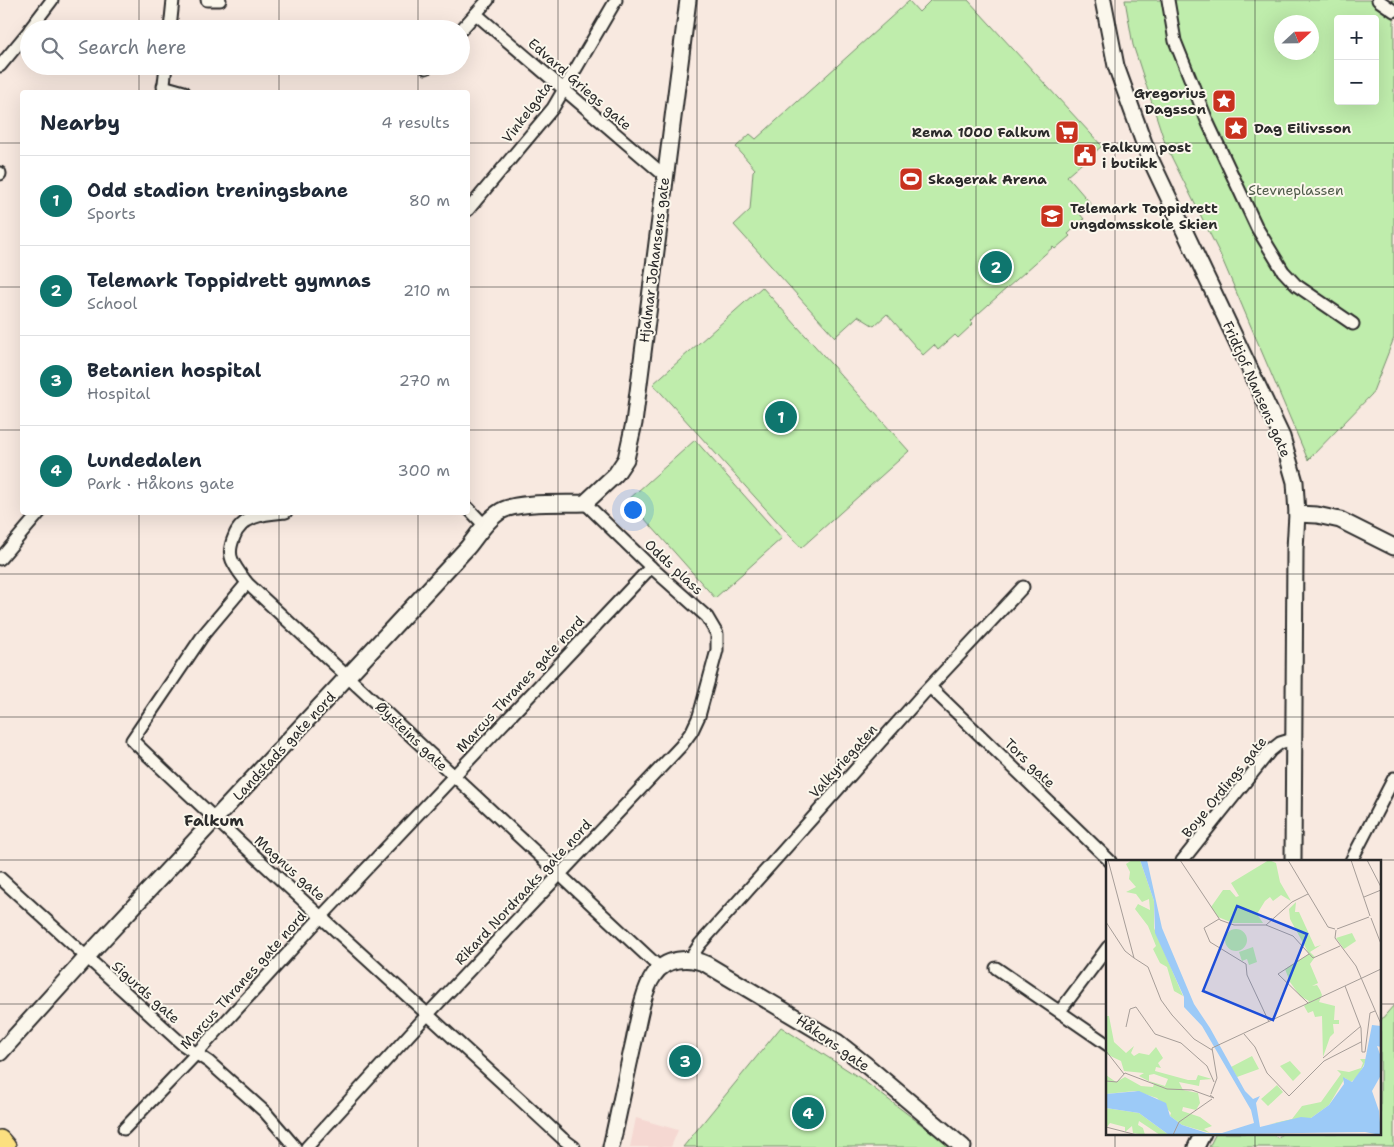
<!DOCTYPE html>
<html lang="en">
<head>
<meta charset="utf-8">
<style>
  :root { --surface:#fff; --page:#f6f6f7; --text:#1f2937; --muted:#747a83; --line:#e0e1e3; --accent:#0f766e }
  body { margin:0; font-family:"Shantell Sans",sans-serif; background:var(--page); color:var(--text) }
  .controls { position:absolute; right:15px; top:15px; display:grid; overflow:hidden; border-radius:5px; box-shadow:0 5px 20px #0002 }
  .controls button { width:45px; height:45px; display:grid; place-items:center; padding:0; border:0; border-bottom:1px solid var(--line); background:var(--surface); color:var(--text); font:25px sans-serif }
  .compass { position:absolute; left:1274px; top:15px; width:45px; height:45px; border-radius:50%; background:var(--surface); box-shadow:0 5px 20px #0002; rotate:68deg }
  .you { position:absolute; left:632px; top:509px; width:18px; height:18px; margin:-12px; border:4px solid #fff; border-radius:50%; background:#1a73e8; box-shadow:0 0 0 8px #1a73e833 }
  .badge { display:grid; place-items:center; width:32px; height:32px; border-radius:50%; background:var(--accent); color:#fff; font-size:16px; font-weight:700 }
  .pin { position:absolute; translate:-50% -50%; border:2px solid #fff; box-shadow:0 1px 5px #0006 }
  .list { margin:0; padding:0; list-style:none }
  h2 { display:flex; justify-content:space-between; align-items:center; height:65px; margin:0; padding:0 20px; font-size:21px }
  h2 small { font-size:16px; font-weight:400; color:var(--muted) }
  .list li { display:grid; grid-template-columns:32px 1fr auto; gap:15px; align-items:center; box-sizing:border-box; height:90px; padding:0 20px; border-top:1px solid var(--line) }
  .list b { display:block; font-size:19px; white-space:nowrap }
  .list p { margin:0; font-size:16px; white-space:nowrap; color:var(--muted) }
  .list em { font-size:16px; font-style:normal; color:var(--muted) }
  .icon { flex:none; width:28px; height:28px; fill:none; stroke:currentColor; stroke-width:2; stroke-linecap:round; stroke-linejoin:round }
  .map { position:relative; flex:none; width:1394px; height:1147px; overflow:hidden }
  .search { position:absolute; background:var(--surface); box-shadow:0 5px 20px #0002; left:20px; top:20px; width:450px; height:55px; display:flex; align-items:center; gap:12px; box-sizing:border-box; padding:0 18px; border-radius:28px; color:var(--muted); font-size:19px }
  .panel { position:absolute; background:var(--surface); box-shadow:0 5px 20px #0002; left:20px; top:90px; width:450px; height:425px; border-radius:5px }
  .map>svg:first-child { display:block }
  .built { fill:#f5d8d2 }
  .green { fill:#bfedac; stroke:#758c6c; fill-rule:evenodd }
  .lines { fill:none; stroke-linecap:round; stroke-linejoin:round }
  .minor-casing { stroke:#2b2b2b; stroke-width:15 }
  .tertiary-casing { stroke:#2b2b2b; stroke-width:19 }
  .primary-casing { stroke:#2b2b2b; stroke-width:22 }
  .minor { stroke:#fbf7ec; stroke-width:11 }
  .tertiary { stroke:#fbf7ec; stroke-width:15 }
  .primary { stroke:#fce080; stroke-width:19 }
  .grid { fill:none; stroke:#2b2b2b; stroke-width:1; stroke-opacity:0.55 }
  .labels { text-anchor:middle; stroke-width:4; stroke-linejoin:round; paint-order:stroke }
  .street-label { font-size:14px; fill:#2b2b2b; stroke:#fbf7ec }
  .poi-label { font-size:14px; font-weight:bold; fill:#2b2b2b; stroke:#fbf7ec; text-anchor:start }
  .park-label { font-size:14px; fill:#505c4b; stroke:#fbf7ec }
  .quarter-label { font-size:16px; font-weight:bold; fill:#2b2b2b; stroke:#fbf7ec }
  .inset-road { fill:none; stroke:#a69d98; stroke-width:1 }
  .view { fill:#1d4ed8; fill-opacity:0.15; stroke:#1d4ed8; stroke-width:2.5 }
  .inset-edge { fill:none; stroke:#2b2b2b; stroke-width:2.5 }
</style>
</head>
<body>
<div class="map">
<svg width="1394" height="1147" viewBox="0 0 1394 1147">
  <rect width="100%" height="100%" fill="#f8e9e0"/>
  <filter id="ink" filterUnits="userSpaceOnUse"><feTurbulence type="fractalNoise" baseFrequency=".02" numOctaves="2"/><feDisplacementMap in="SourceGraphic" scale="10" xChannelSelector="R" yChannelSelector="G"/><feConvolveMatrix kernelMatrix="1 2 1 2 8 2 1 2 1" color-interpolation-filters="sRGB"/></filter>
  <g filter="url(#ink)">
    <path class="built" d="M 636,1118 L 678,1130 L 671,1147 L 630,1147 Z"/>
    <g class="green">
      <path d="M 931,0 L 968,0 L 1102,146 L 1067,176 L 1091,204 L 1080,214 L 1084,219 L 1068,234 L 1070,236 L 1055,249 L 1053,247 L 970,321 L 973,324 L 958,338 L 955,335 L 938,350 L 934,345 L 923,355 L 887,314 L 874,326 L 858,316 L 835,337 L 734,225 L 750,210 L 753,171 L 755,169 L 736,147 L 750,134 L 756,139 L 909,1 L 919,12 Z"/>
      <path d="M 1125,0 L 1394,0 L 1394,338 L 1372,394 L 1308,460 L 1220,254 L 1166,146 L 1133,45 ZM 1338,19 L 1375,19 L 1375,101 L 1338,101 ZM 1282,22 L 1312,22 L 1312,52 L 1282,52 Z"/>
      <path d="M 762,287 L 909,451 L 801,548 L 653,384 Z"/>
      <path d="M 695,440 L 782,538 L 715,598 L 628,500 Z"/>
      <path d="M 1394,1005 L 1394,1147 L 1209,1147 L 1216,1133 L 1270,1133 L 1278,1138 L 1282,1133 L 1380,1133 L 1380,1021 Z"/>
      <path d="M 781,1027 L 860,1078 L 951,1147 L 683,1147 Z"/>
    </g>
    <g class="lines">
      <g class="minor-casing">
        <g id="minor">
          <path d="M 207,0 L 220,0"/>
          <path d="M 1168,0 L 1175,41 L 1208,123 L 1257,228 L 1283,271 L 1296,285 L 1353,324"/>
          <path d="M 1378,0 L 1394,11"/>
          <path d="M 476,14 L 665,176"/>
          <path d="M 30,29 L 52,0"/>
          <path d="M 170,29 L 173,0"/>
          <path d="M 461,30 L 488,0"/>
          <path d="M 0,66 L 29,31"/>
          <path d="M 426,68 L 427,66"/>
          <path d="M 163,86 L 184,92"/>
          <path d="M 163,92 L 166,66"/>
          <path d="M 0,173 L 0,174"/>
          <path d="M 468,210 L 553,108 L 616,0"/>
          <path d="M 468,508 L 485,526"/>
          <path d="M 286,512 C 265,514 242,515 234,537 C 231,544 229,553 232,560 C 236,569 242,576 247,583 L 660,968"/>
          <path d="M 0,559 L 40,512"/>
          <path d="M 247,583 L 204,634 L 132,740 C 273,876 420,1006 563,1139 L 574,1147"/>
          <path d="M 930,687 L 1110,861"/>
          <path d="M 1182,861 L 1270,751 L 1280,743 L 1293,739"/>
          <path d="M 1351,861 L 1394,778"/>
          <path d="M 0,878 L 182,1044 L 209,1062 L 265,1112 L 295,1147"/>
          <path d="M 690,959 L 700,944 L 922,695 L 1023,587"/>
          <path d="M 996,968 L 1108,1045"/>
          <path d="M 1060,1011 L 1108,947"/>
          <path d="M 124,1129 L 196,1054 L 321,917 L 651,567"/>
          <path d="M 307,1147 L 428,1014 L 681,746 L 692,731 L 699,716 L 717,650 L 717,634 L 707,617 L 651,567 L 585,503"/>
        </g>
      </g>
      <g class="tertiary-casing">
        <g id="tertiary">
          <path d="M 1103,0 L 1116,66 L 1148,154 L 1282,437 L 1295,482 L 1297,514 L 1295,549 L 1293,861"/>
          <path d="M 1297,514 L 1317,515 L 1340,520 L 1394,547"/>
          <path d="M 0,1053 L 95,948 L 467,548 C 477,536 487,519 501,511 C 518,501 565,504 585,503 L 616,474 L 626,459 L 634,423 L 688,0"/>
          <path d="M 611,1147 C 619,1112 626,1076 634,1041 C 638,1022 643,990 654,975 C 665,958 689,956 706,964 L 837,1042 L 866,1065 L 963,1147"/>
          <path d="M 1196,1147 L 1203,1133"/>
        </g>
      </g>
      <g class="primary-casing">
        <path id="primary" d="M 0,1140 L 6,1147"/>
      </g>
      <use href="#minor" class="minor"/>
      <use href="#tertiary" class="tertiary"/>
      <use href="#primary" class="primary"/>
    </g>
  </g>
  <path class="grid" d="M 139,0 L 139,29M 279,0 L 279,29M 418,0 L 418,29M 558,0 L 558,1147M 697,0 L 697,1147M 836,0 L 836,1147M 976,0 L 976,1147M 1115,0 L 1115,861M 1255,0 L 1255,861M 139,66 L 139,92M 279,66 L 279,92M 418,66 L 418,92M 0,143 L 22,143M 468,143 L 1394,143M 0,287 L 22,287M 468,287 L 1394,287M 0,430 L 22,430M 468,430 L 1394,430M 139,512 L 139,1147M 279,512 L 279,1147M 418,512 L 418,1147M 0,574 L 1394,574M 0,717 L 1394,717M 0,860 L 1394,860M 0,1004 L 1108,1004M 1380,1004 L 1394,1004M 1115,1133 L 1115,1147M 1255,1133 L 1255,1147"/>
  <defs>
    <g id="sight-square" transform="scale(1.25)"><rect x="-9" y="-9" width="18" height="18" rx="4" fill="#c8321e" stroke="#fbf7ec"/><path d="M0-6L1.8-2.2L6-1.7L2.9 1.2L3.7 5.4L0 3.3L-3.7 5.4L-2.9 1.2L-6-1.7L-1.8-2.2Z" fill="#fff"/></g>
    <g id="supermarket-square" transform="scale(1.25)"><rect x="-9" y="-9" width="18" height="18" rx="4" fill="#c8321e" stroke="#fbf7ec"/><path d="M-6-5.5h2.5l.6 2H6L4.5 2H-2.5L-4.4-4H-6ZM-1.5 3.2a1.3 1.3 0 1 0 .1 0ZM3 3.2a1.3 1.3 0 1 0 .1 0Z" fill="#fff"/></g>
    <g id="civic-square" transform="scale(1.25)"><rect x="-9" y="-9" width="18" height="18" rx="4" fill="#c8321e" stroke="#fbf7ec"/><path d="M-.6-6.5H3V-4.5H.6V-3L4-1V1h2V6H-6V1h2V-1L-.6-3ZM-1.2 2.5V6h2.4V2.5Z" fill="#fff"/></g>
    <g id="stadium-square" transform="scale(1.25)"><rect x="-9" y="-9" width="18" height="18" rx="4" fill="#c8321e" stroke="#fbf7ec"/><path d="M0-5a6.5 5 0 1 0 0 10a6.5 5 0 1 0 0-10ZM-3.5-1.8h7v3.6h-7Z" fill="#fff"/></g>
    <g id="school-square" transform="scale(1.25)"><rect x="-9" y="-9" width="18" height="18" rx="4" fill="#c8321e" stroke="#fbf7ec"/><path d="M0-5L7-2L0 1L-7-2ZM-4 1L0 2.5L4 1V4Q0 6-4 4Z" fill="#fff"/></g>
  </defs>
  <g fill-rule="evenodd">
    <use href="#sight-square" x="1224" y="101"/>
    <use href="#sight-square" x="1236" y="128"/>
    <use href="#supermarket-square" x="1067" y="132"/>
    <use href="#civic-square" x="1085" y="155"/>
    <use href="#stadium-square" x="911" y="179"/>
    <use href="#school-square" x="1052" y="216"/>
  </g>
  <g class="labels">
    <g class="street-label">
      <text transform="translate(580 84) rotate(41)" y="5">Edvard Griegs gate</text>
      <text transform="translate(527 112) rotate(-53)" y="5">Vinkelgata</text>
      <text transform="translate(654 260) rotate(-83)" y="5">Hjalmar Johansens gate</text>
      <text transform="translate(1257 389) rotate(66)" y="5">Fridtjof Nansens gate</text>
      <text transform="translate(674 567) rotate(43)" y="5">Odds plass</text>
      <text transform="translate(520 684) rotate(-47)" y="5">Marcus Thranes gate nord</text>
      <text transform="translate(412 736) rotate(44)" y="5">Øysteins gate</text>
      <text transform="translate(284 746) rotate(-47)" y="5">Landstads gate nord</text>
      <text transform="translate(843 761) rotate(-48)" y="5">Valkyriegaten</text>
      <text transform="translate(1030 763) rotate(44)" y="5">Tors gate</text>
      <text transform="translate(1224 787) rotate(-51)" y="5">Boye Ordings gate</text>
      <text transform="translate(290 868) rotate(42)" y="5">Magnus gate</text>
      <text transform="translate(523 892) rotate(-47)" y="5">Rikard Nordraaks gate nord</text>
      <text transform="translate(243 980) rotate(-48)" y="5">Marcus Thranes gate nord</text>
      <text transform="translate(146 992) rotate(42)" y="5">Sigurds gate</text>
      <text transform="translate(833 1043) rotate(35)" y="5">Håkons gate</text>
    </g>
    <g class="poi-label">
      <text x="1206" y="98" text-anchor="end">Gregorius<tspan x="1206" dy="16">Dagsson</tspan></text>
      <text x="1254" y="133">Dag Eilivsson</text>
      <text x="1050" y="137" text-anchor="end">Rema 1000 Falkum</text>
      <text x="1102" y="152">Falkum post<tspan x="1102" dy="16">i butikk</tspan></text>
      <text x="928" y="184">Skagerak Arena</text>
      <text x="1070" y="213">Telemark Toppidrett<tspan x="1070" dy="16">ungdomsskole Skien</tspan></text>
    </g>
    <g class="park-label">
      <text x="1296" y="195">Stevneplassen</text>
    </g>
    <g class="quarter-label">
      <text x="214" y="826">Falkum</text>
    </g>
  </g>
  <g transform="translate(1106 860)">
    <rect width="275" height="275" fill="#f8e9e0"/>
    <path d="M 26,0 L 34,0 L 48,41 L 48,68 L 77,136 L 68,131 L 61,107 L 54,103 L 47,89 L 50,86 L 42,66 L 29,49 L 32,44 L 44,50 L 43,39 L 36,42 L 30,34 L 20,32 L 30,27 L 23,19 L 24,12 L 20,4 ZM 163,0 L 170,3 L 174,22 L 185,41 L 175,35 L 167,41 L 164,37 L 159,41 L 151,54 L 157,63 L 127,63 L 112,57 L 105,47 L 117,30 L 124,30 L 130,37 L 133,36 L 125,23 ZM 190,42 L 189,52 L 193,52 L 209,87 L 215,85 L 204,92 L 209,97 L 204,104 L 212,123 L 206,126 L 211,125 L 214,130 L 216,135 L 213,142 L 229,146 L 228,160 L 233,160 L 233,164 L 227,164 L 228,173 L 224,177 L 217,197 L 216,156 L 209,157 L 207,151 L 202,153 L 198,146 L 203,141 L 194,136 L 184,122 L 179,109 L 203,94 L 184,59 L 183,49 ZM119 80a11 11 0 1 1 22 0a11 11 0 1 1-22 0ZM 246,73 L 250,81 L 238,89 L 230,78 ZM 147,87 L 151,102 L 143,105 L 141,99 L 136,101 L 133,92 ZM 0,156 L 3,156 L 8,182 L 20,193 L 28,186 L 25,193 L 28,196 L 33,193 L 43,195 L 50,187 L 57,198 L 52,203 L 55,208 L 50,207 L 49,211 L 82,220 L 90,220 L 92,215 L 106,219 L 94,220 L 93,226 L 73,222 L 77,230 L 92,233 L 94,243 L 90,250 L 77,247 L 76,251 L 94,257 L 106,266 L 98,269 L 104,273 L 76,265 L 64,256 L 65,253 L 51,238 L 29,231 L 0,234 L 0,215 L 10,222 L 19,217 L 35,226 L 47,227 L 48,224 L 33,216 L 38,213 L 18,211 L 15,201 L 0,194 ZM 48,214 L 62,219 L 59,226 L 43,221 L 43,215 ZM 146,196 L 153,209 L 131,217 L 125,207 ZM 254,199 L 261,199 L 252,216 L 245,222 L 239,218 L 223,245 L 205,258 L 164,264 L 186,259 L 196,246 L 215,242 L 235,214 L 231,210 L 243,212 L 255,208 L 257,203 ZM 184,201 L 195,213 L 187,221 L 174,206 ZM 171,225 L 177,232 L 162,246 L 155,239 ZM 0,248 L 33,253 L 63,275 L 54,275 L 33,261 L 32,265 L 37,268 L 39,275 L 27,273 L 26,266 L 19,272 L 19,267 L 4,263 L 1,267 Z" fill="#bfedac" fill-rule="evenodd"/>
    <path d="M 34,0 L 41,0 L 56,68 L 88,144 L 104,168 L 139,231 L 147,239 L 154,236 L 150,243 L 154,267 L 195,257 L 205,258 L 223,245 L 238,224 L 237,217 L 246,222 L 258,206 L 266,165 L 275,166 L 275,187 L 271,186 L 275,197 L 275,215 L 266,231 L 273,251 L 275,275 L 259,272 L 63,275 L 33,253 L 0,248 L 0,234 L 33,231 L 60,243 L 64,256 L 76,265 L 101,273 L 116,273 L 148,263 L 145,250 L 96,166 L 78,147 L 78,137 L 49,73 L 48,41 Z" fill="#9ccaf7"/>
    <path class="inset-road" d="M 2,0 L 28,98 L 42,107 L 55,140 L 66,155 L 88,179 L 106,190M 74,0 L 114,60 L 128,65 L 160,65 L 187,76 L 207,98 L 234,86M 182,0 L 222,67 L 229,69M 245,0 L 264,56M 261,0 L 275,27M 258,37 L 275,30M 265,58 L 275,84M 113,59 L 98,68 L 104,82 L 140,104 L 141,115 L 163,162M 0,62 L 19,91 L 28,98M 160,65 L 186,42 L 202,34M 231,69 L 263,57M 230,70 L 229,78 L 250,106 L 275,164M 256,118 L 275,109M 239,126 L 255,168 L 256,192 L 259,192 L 264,153 L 269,151M 202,143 L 172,114 L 203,94M 20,167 L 24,149 L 30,147 L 49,174 L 75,183 L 101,206 L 108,222M 138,174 L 149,187 L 161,213 L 183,236 L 218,201 L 255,182M 0,191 L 18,214M 217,198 L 255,166M 0,221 L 11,222 L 19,213 L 61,229 L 86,230 L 108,238 L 104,235M 105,234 L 111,218 L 106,188 L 256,118M 0,267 L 31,275M 67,275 L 73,262 L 106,239"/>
    <path class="view" d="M 131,46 L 201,74 L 167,160 L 97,131 Z"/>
    <rect width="275" height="275" class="inset-edge"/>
  </g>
</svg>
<div class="controls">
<button>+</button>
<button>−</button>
</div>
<svg class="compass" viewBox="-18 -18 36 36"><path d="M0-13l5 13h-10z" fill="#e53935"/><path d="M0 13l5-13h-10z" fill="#747a83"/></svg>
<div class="you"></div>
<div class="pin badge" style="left:781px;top:417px">1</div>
<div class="pin badge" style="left:996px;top:267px">2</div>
<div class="pin badge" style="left:685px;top:1061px">3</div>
<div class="pin badge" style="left:808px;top:1113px">4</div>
<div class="search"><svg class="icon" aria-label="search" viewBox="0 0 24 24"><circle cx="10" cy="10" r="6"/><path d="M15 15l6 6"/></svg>Search here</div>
<section class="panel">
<h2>Nearby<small>4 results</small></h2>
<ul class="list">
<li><span class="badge">1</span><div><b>Odd stadion treningsbane</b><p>Sports</p></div><em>80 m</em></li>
<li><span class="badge">2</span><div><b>Telemark Toppidrett gymnas</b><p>School</p></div><em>210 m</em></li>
<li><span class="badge">3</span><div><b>Betanien hospital</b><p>Hospital</p></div><em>270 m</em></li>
<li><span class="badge">4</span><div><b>Lundedalen</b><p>Park · Håkons gate</p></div><em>300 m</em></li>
</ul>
</section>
</div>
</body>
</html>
